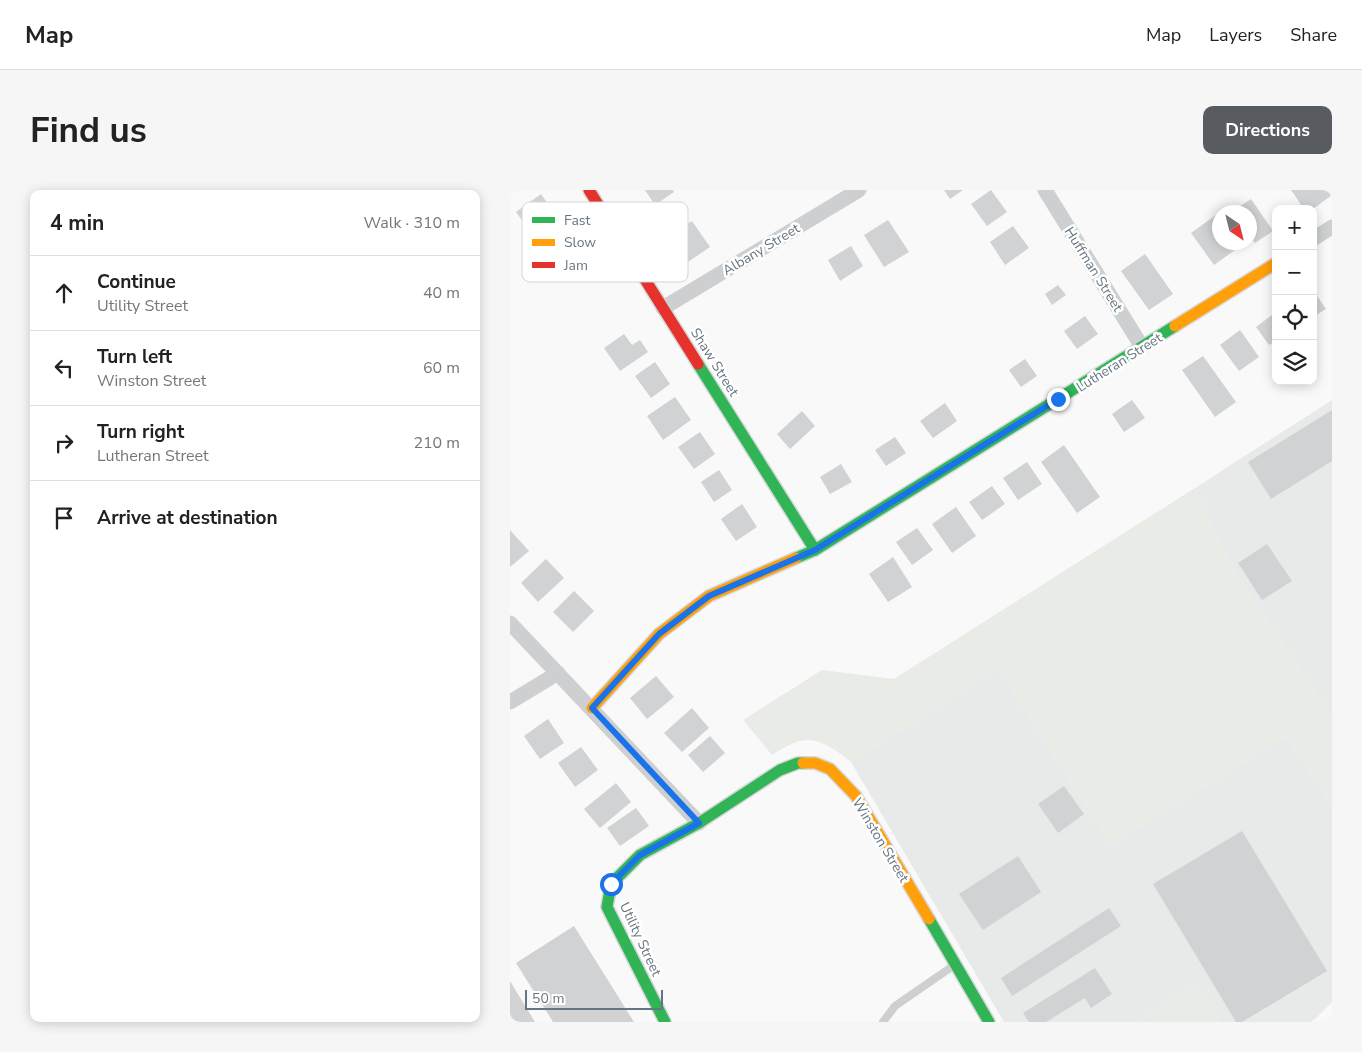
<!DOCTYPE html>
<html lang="en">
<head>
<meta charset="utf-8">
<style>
  :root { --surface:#fff; --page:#f6f6f6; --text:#222; --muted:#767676; --line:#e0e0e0; --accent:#585c60 }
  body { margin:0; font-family:"Nunito Sans",sans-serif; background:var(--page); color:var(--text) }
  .controls { position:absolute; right:15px; top:15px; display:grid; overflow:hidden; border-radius:10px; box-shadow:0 2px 12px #0003 }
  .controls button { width:45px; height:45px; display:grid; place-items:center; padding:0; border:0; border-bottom:1px solid var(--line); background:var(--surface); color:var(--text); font:25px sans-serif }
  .compass { position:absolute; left:702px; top:15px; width:45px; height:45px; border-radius:50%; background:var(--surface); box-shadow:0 2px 12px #0003; rotate:145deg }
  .scale { position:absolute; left:15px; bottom:12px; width:138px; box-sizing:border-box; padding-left:5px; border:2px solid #657683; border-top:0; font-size:14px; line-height:18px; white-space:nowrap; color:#657683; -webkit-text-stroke:4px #fff; paint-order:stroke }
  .stop { position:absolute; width:15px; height:15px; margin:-11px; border:4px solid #1a73e8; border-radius:50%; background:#fff }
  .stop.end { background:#1a73e8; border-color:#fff; box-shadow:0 1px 5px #0008 }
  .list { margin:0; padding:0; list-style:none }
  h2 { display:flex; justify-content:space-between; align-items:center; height:65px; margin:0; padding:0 20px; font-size:21px }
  h2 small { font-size:16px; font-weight:400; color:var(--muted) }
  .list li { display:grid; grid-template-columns:32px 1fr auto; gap:15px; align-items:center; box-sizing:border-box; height:75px; padding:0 20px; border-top:1px solid var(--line) }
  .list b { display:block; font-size:19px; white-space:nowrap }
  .list p { margin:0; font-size:16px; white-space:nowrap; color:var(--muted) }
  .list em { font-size:16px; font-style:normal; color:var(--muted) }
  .icon { flex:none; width:28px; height:28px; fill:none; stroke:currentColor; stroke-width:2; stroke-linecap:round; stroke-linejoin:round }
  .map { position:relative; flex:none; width:822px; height:832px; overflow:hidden; border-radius:10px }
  header { display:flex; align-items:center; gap:30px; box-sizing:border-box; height:70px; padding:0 25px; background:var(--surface); border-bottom:1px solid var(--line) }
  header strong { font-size:24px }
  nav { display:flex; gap:28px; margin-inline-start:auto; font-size:18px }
  .intro { display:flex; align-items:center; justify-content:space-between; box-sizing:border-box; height:120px; padding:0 30px }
  h1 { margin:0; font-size:35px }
  .button { padding:12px 22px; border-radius:10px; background:var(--accent); color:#fff; font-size:18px; font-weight:700 }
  main { display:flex; gap:30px; padding:0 30px }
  aside { flex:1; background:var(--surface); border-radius:10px; box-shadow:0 2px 12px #0003 }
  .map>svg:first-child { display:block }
  .built { fill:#e8e9e9 }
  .green { fill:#e8ebe6 }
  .building { fill:#d0d2d3 }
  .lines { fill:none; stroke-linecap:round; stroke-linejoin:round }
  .fast-casing { stroke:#d5d6d7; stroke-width:14 }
  .slow-casing { stroke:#d5d6d7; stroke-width:14 }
  .jam-casing { stroke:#d5d6d7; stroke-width:14 }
  .lane { stroke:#cecfd0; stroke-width:8 }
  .street { stroke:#cecfd0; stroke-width:15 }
  .fast { stroke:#30b455; stroke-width:11 }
  .slow { stroke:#ff9f0a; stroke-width:11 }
  .jam { stroke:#e5322d; stroke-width:11 }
  .route { stroke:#1a73e8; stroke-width:6 }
  .labels { text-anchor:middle; stroke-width:5; stroke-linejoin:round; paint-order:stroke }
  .street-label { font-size:14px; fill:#657683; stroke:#fff }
  .key { fill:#fff; stroke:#d1d6da; stroke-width:1 }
  .key-label { font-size:14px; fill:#657683 }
</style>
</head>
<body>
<header>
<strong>Map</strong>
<nav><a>Map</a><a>Layers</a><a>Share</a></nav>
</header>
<div class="intro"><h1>Find us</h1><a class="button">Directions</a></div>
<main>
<aside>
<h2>4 min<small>Walk · 310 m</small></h2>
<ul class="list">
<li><svg class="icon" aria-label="ahead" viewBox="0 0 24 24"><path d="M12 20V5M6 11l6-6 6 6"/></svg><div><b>Continue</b><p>Utility Street</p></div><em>40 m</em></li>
<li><svg class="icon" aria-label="left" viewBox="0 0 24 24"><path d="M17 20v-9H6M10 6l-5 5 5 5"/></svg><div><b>Turn left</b><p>Winston Street</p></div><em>60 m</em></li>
<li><svg class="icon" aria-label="right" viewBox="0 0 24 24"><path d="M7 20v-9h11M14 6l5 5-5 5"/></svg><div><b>Turn right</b><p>Lutheran Street</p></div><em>210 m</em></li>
<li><svg class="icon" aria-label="arrive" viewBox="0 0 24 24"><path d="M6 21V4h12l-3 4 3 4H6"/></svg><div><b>Arrive at destination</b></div></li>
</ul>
</aside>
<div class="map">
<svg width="822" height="832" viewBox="0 0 822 832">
  <rect width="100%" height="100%" fill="#f9f9f9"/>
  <g class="built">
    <path d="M 822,210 L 822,527 L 720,374 L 685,298 Z"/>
    <path d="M 488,478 L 601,654 L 776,546 L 822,616 L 822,812 L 807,827 L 801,832 L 710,832 L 687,794 L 626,832 L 494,832 L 341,572 Z"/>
  </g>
  <g class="green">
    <path d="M 685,298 L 720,374 L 822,527 L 822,616 L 776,546 L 601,654 L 488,478 L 341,572 C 330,563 314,551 299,550 C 286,549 272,559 262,565 L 233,530 L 312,480 L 384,489 Z"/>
    <path d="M 687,794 L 710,832 L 626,832 Z"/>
  </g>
  <g class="building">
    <path d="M 135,0 L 163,0 L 164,2 L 145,15 Z"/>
    <path d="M 434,0 L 453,0 L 440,9 Z"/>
    <path d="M 481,0 L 497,22 L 477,36 L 461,14 Z"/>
    <path d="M 781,0 L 821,0 L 822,5 L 803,19 L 794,19 Z"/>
    <path d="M 31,4 L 44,23 L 19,40 L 6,22 Z"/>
    <path d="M 741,9 L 763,41 L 745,53 L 739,46 L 739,22 L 721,22 Z"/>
    <path d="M 706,25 L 709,29 L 709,52 L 726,52 L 729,57 L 704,75 L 681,43 Z"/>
    <path d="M 378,30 L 399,62 L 374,77 L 354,45 Z"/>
    <path d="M 182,31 L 200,57 L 175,74 L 157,47 Z"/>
    <path d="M 503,36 L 519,58 L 495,75 L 480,52 Z"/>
    <path d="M 341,56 L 353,76 L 330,91 L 318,70 Z"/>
    <path d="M 635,64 L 663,104 L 639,120 L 611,81 Z"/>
    <path d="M 548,95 L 556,105 L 542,115 L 535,104 Z"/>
    <path d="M 803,100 L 816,119 L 803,127 Z"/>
    <path d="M 766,122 L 766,151 L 759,155 L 746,137 Z"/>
    <path d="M 575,126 L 588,144 L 567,159 L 554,141 Z"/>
    <path d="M 730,140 L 749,167 L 729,181 L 710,155 Z"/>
    <path d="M 114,144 L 122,155 L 130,150 L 138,162 L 110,181 L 94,158 Z"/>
    <path d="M 693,166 L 726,212 L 705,227 L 672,180 Z"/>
    <path d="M 515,169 L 527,186 L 511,197 L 499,180 Z"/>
    <path d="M 145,172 L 160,194 L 141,208 L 125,186 Z"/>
    <path d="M 165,207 L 181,230 L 153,250 L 137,226 Z"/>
    <path d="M 622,210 L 635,228 L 614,242 L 602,224 Z"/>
    <path d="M 435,213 L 447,231 L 423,248 L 410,231 Z"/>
    <path d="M 822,220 L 822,271 L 761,309 L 738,272 Z"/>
    <path d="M 292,221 L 305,236 L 280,259 L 267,244 Z"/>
    <path d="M 190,242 L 205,264 L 184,279 L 168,257 Z"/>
    <path d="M 385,247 L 396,263 L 376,276 L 365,260 Z"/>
    <path d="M 554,255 L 590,307 L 567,323 L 531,272 Z"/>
    <path d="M 517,272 L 532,294 L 508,310 L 493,288 Z"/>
    <path d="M 331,274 L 342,292 L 320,304 L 310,287 Z"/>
    <path d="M 209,280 L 222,300 L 204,312 L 191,292 Z"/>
    <path d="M 482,296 L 495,314 L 472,330 L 459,312 Z"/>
    <path d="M 232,314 L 247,337 L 226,351 L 211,329 Z"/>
    <path d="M 446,317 L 466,346 L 442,363 L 422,334 Z"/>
    <path d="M 407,338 L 423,360 L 402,375 L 386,352 Z"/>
    <path d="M 0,340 L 19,361 L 0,377 Z"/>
    <path d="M 757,354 L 782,391 L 752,410 L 728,373 Z"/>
    <path d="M 383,367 L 402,397 L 378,412 L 359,384 Z"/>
    <path d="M 36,369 L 54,388 L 28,412 L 11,393 Z"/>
    <path d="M 64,401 L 84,421 L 63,442 L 43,422 Z"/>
    <path d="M 146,486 L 164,507 L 137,529 L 120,508 Z"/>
    <path d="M 182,518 L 199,538 L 172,562 L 154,543 Z"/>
    <path d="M 38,529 L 54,553 L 30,569 L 14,546 Z"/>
    <path d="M 200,546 L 215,563 L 193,582 L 178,565 Z"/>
    <path d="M 71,557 L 88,580 L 65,597 L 48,573 Z"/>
    <path d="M 106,593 L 121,612 L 90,638 L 74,619 Z"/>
    <path d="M 554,596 L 574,624 L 548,643 L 528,614 Z"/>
    <path d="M 126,618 L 139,636 L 110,656 L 97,638 Z"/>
    <path d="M 732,641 L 817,781 L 732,832 L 726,832 L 643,694 Z"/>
    <path d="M 508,666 L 531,702 L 473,740 L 449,704 Z"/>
    <path d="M 599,718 L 611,736 L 502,806 L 491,788 Z"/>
    <path d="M 64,736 L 124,832 L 43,832 L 6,773 Z"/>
    <path d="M 585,778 L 602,804 L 581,818 L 575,808 L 536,832 L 519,832 L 513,823 Z"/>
    <path d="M 0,791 L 25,832 L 0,832 Z"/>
  </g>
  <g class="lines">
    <g class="fast-casing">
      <g id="fast">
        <path d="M 188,174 L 305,360"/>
        <path d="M 286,368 L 305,360 L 665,136"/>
        <path d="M 419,729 L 479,832"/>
        <path d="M 155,832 L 97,717 L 101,694 L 130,665 L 189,633 L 270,580 L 288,573 L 293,573"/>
      </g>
    </g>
    <g class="slow-casing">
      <g id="slow">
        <path d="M 665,136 L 766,73"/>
        <path d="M 82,518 L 149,444 L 199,406 L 286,368"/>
        <path d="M 293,573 L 305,573 L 320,579 L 346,606 L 419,729"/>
      </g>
    </g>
    <g class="jam-casing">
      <path id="jam" d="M 79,0 L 188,174"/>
    </g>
    <path class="lane" d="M 373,832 L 385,816 L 443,776"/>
    <g class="street">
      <path d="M 535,0 L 632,157"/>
      <path d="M 803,49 L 822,37"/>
      <path d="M 153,118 L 349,0"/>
      <path d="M 0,433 L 189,633"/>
      <path d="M 0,512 L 48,483"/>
    </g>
    <use href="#fast" class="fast"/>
    <use href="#slow" class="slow"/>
    <use href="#jam" class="jam"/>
  </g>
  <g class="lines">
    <path class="route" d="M 101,694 L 130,665 L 189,633 L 82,518 L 149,444 L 199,406 L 305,360 L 548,209"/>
  </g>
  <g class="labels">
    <g class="street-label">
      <text transform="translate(251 59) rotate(-31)" y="5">Albany Street</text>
      <text transform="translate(584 79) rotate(58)" y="5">Huffman Street</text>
      <text transform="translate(205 172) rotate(58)" y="5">Shaw Street</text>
      <text transform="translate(609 172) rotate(-32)" y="5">Lutheran Street</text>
      <text transform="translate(371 650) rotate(59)" y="5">Winston Street</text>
      <text transform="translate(131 749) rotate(65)" y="5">Utility Street</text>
    </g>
  </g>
  <rect x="12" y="12" width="166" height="80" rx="8" class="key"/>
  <rect x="22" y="27" width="23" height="6" fill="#30b455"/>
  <rect x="22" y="49" width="23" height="7" fill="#ff9f0a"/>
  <rect x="22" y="72" width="23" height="6" fill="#e5322d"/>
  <g class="key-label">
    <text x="54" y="35">Fast</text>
    <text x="54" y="57">Slow</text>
    <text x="54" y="80">Jam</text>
  </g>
</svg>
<div class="controls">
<button>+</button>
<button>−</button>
<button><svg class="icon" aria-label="locate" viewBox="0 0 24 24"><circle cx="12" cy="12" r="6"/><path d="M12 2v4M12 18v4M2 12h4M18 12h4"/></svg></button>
<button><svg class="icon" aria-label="layers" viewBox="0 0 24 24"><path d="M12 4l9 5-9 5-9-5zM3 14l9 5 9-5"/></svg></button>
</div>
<svg class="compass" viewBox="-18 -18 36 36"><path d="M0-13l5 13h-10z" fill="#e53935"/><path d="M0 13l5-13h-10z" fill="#767676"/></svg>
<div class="scale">50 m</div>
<div class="stop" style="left:101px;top:694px"></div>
<div class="stop end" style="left:548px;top:209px"></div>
</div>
</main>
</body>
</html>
